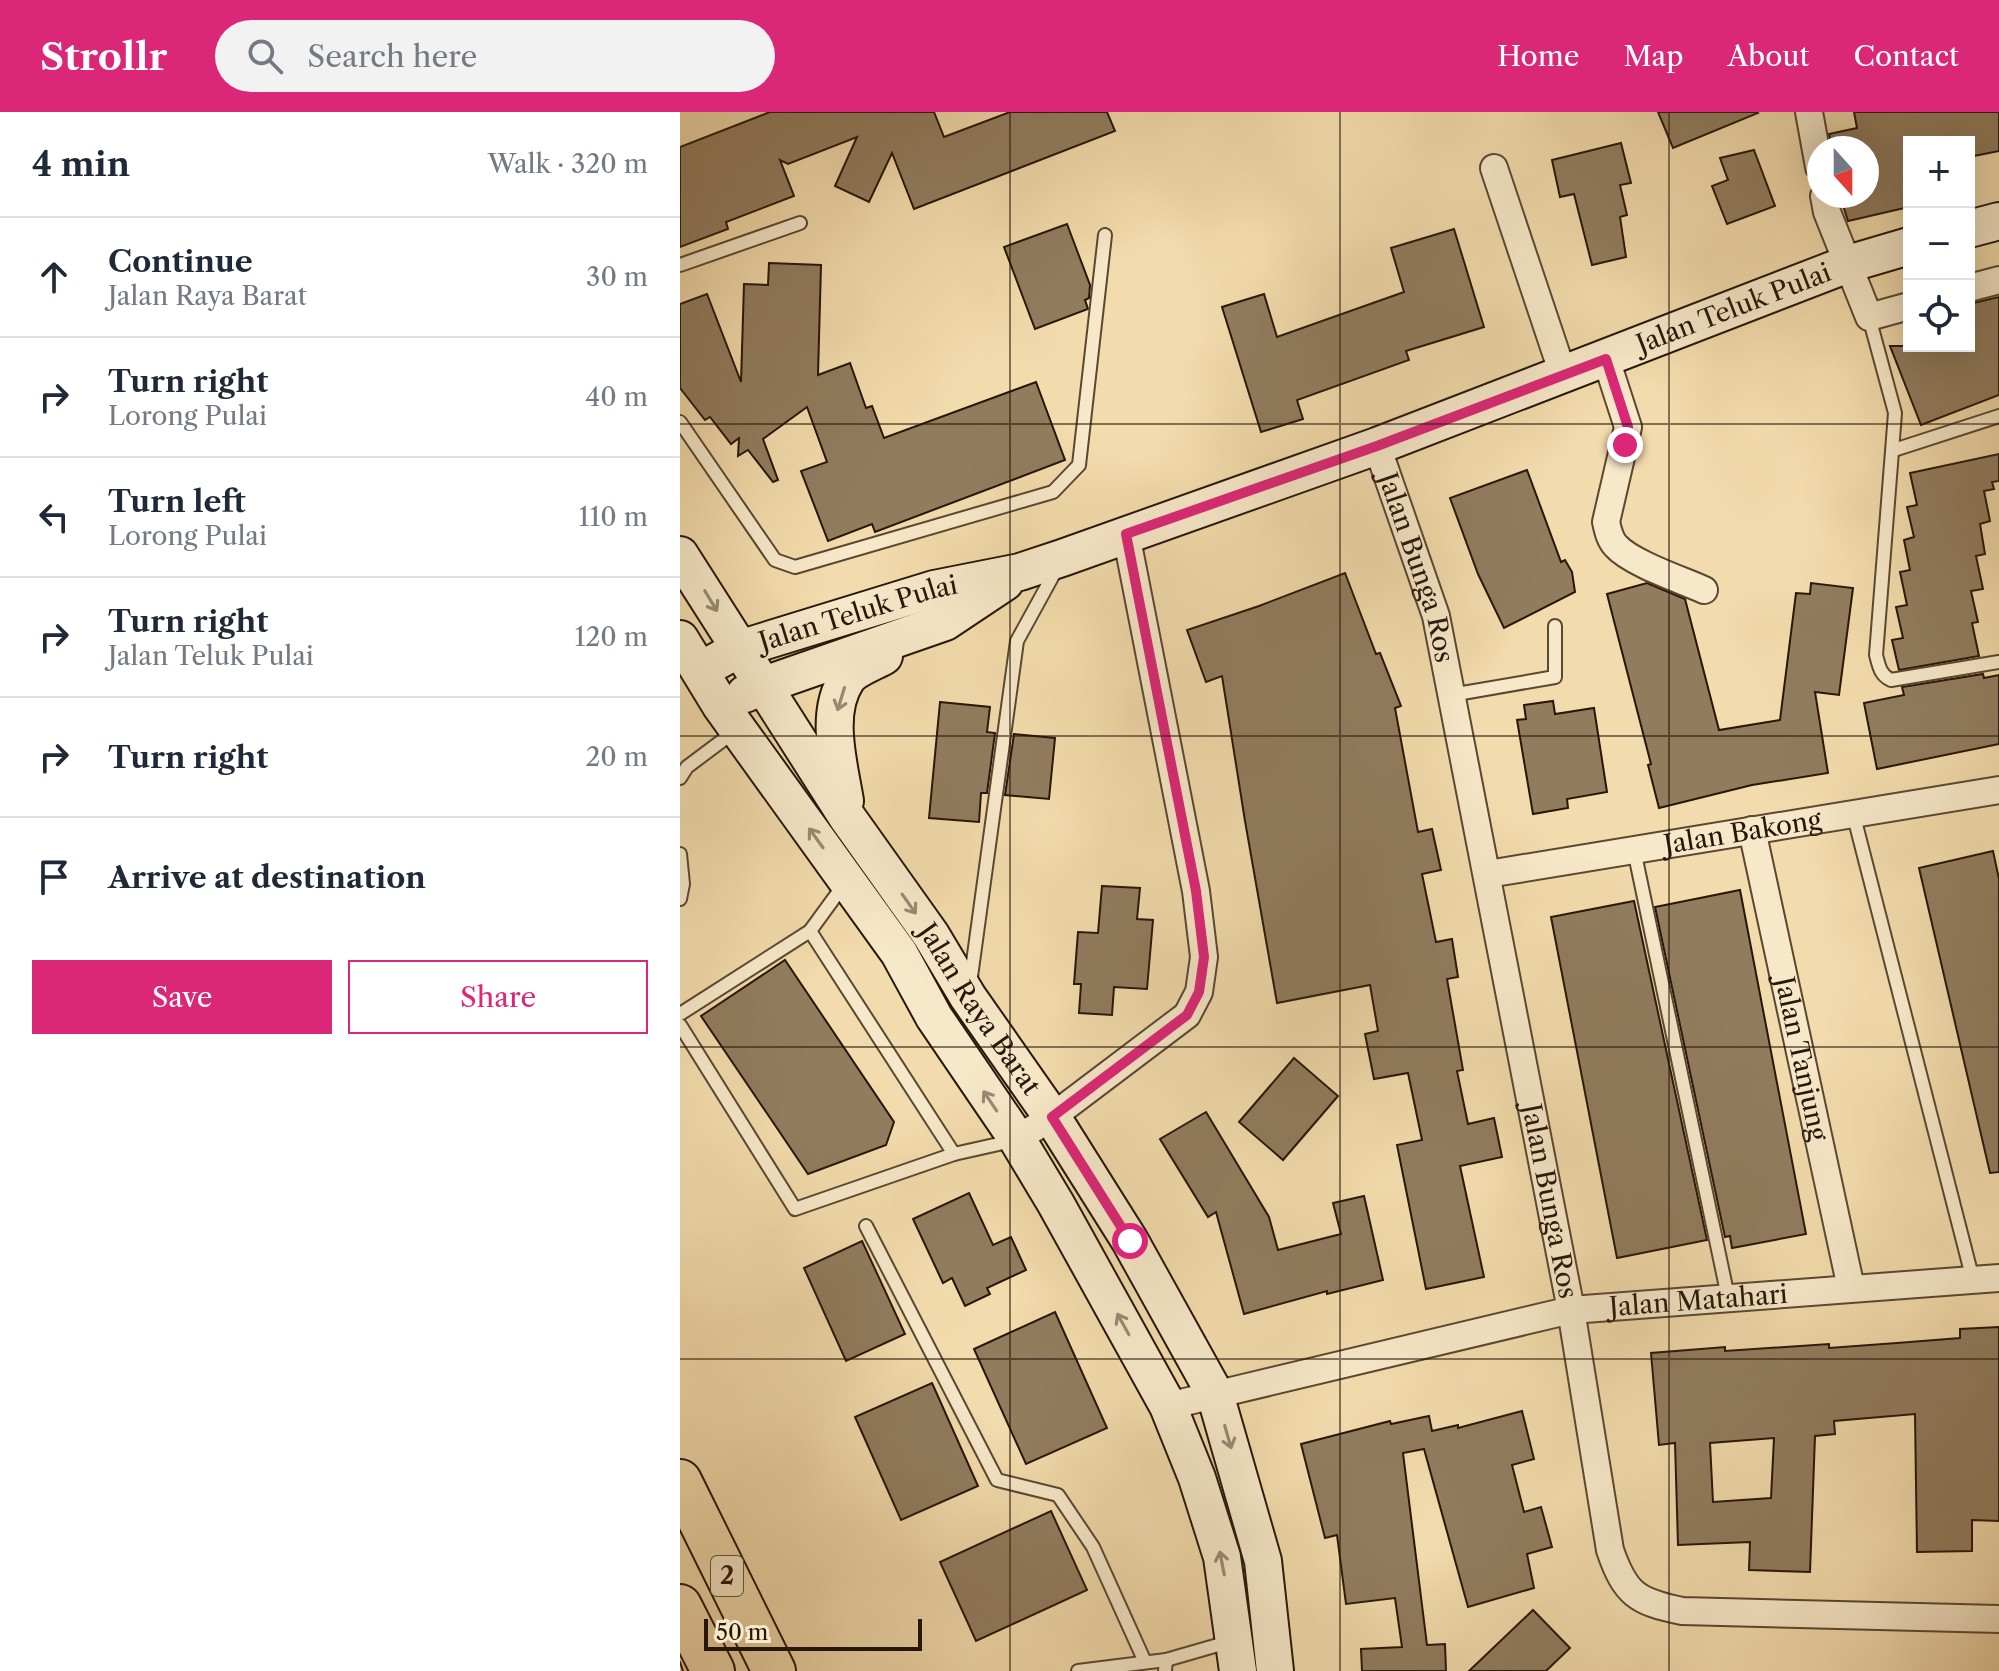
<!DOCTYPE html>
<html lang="en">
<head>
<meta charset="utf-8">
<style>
  :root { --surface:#fff; --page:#f2f2f3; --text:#1f2937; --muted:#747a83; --line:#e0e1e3; --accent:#db2777 }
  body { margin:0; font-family:"Libre Caslon Text",serif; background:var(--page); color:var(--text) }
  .controls { position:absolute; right:24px; top:24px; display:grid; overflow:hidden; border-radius:0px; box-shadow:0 8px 32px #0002 }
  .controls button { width:72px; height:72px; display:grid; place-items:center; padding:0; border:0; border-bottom:2px solid var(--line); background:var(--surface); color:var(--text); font:40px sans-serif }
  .compass { position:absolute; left:1127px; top:24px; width:72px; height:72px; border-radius:50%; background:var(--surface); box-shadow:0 8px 32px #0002; rotate:159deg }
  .scale { position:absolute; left:24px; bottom:20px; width:218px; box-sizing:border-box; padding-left:8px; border:4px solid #27160a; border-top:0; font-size:22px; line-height:28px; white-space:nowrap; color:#27160a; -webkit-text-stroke:6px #f7e8c9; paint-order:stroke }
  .stop { position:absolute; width:24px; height:24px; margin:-18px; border:6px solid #db2777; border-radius:50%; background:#fff }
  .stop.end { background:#db2777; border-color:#fff; box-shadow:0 2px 8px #0008 }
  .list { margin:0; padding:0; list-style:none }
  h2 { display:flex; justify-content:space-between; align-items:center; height:104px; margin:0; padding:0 32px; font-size:34px }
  h2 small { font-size:26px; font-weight:400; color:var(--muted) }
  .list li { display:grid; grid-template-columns:52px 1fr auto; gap:24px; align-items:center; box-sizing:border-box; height:120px; padding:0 32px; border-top:2px solid var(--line) }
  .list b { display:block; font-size:30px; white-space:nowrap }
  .list p { margin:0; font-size:26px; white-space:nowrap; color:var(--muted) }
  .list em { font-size:26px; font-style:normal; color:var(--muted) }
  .actions { display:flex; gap:16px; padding:24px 32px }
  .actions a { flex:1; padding:18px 0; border:2px solid var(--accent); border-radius:0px; text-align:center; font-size:28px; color:var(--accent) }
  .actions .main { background:var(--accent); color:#fff }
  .icon { flex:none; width:44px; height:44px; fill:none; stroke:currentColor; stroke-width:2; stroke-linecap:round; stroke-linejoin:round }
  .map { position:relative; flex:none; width:1319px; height:1559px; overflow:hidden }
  header { display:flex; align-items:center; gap:48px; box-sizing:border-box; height:112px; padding:0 40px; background:var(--accent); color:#fff }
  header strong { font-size:38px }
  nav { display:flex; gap:44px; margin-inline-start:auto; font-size:28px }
  .search { width:560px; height:72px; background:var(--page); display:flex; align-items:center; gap:20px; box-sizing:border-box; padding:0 28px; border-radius:44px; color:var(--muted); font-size:30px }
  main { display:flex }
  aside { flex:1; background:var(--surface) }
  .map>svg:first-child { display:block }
  .building { fill:#917c5e; stroke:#27160a; stroke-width:2; fill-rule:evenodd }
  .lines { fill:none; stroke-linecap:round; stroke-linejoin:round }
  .service-casing { stroke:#5a4732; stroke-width:16 }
  .minor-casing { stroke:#5a4732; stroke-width:30 }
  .secondary-casing { stroke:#27160a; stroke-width:40 }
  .trunk-casing { stroke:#27160a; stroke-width:46 }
  .service { stroke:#f7e8c9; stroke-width:12 }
  .minor { stroke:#f7e8c9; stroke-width:26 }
  .secondary { stroke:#f7e8c9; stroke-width:36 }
  .trunk { stroke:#f2dbac; stroke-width:42 }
  .tram { stroke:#27160a; stroke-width:2 }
  .oneway { stroke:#998a73 }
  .route { stroke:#db2777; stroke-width:10 }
  .grid { fill:none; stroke:#27160a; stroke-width:2; stroke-opacity:0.55 }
  .labels { text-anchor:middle; stroke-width:6; stroke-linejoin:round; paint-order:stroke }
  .shield { fill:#f7e8c9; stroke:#655543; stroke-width:2 }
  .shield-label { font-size:24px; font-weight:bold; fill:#27160a }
  .street-label { font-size:26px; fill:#27160a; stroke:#f7e8c9 }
</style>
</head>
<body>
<header>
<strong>Strollr</strong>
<div class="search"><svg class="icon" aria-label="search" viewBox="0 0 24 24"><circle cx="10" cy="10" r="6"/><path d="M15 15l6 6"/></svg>Search here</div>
<nav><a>Home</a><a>Map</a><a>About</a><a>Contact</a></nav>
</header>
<main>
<aside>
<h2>4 min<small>Walk · 320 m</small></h2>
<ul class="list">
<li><svg class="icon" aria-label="ahead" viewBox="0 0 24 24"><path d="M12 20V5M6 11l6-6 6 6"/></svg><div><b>Continue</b><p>Jalan Raya Barat</p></div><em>30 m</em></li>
<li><svg class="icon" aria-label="right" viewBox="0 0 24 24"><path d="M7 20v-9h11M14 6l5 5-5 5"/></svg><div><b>Turn right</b><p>Lorong Pulai</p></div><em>40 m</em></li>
<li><svg class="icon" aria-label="left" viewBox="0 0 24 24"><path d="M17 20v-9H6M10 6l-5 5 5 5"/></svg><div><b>Turn left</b><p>Lorong Pulai</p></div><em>110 m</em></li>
<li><svg class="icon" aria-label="right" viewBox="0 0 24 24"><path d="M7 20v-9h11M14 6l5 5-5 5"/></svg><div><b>Turn right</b><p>Jalan Teluk Pulai</p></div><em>120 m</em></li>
<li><svg class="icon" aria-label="right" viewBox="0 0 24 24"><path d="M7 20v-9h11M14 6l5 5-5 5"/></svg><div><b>Turn right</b></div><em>20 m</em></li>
<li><svg class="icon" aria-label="arrive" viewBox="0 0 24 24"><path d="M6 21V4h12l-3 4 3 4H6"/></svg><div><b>Arrive at destination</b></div></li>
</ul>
<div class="actions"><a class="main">Save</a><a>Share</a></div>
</aside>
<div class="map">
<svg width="1319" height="1559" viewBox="0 0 1319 1559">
  <rect width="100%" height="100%" fill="#f2dbac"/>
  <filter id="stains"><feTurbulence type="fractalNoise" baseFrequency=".0025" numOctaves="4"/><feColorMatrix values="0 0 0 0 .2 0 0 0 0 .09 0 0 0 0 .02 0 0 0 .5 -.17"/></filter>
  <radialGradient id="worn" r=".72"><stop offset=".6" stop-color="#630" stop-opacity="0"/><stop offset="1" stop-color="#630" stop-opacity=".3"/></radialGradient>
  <g class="building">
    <path d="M 90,0 L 254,0 L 264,25 L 330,0 L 427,0 L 435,19 L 234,97 L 212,41 L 189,90 L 155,74 L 177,25 L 108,52 L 100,48 L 114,84 L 46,110 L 48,117 L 0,135 L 0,35 Z"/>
    <path d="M 978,0 L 1077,0 L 1078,1 L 993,36 Z"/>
    <path d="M 1174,0 L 1319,0 L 1319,39 L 1289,45 L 1289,30 L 1229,30 L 1229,95 L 1168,109 L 1160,84 L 1187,84 L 1187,36 L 1152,36 L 1149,22 L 1177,16 Z"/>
    <path d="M 941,31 L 951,71 L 940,73 L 947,103 L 940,105 L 946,145 L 912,153 L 894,82 L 880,85 L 872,48 Z"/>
    <path d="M 1074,38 L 1095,94 L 1047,112 L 1032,74 L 1048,68 L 1040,46 Z"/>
    <path d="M 387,112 L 410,173 L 409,186 L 405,188 L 408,197 L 355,217 L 324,135 Z"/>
    <path d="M 774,117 L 804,215 L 726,239 L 729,248 L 617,288 L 623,307 L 581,320 L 542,195 L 584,182 L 597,225 L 724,180 L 711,136 Z"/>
    <path d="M 89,151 L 141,153 L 138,263 L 170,251 L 186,296 L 192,294 L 204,326 L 356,270 L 385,348 L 195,420 L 192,412 L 148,429 L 121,359 L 147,350 L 127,295 L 83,327 L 98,368 L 93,370 L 68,338 L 58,344 L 59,326 L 51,332 L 30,305 L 25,308 L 0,276 L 0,192 L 27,182 L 61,270 L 64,172 L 88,173 Z"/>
    <path d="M 1319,185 L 1319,283 L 1241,313 L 1210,234 L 1289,234 L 1289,192 Z"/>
    <path d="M 1319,342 L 1319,369 L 1312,370 L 1314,377 L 1304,379 L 1310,409 L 1300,412 L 1305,442 L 1296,444 L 1303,477 L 1291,479 L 1298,510 L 1292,511 L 1299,544 L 1219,558 L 1212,528 L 1223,526 L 1216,495 L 1227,493 L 1220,460 L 1230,458 L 1224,428 L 1234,425 L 1227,395 L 1237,393 L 1230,361 Z"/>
    <path d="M 847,358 L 881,450 L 885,448 L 892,460 L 895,480 L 824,516 L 798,462 L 770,386 Z"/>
    <path d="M 665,461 L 696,542 L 700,541 L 721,594 L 715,596 L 738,720 L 752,717 L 761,758 L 742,762 L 756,830 L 772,827 L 778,865 L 767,867 L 783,958 L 777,959 L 788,1012 L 814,1006 L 822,1045 L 780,1054 L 804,1165 L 746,1177 L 717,1033 L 742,1028 L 728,961 L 694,967 L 685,922 L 698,919 L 690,873 L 597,891 L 565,709 L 542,564 L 526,570 L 507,518 L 579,494 Z"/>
    <path d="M 967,471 L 1005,487 L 1039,618 L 1100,608 L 1116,481 L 1130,482 L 1131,471 L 1173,476 L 1159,583 L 1135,580 L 1148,661 L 1072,673 L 979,696 L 968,653 L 971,652 L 927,482 Z"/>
    <path d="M 1303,562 L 1304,566 L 1319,563 L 1319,632 L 1197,657 L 1184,591 L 1224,583 L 1222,575 Z"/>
    <path d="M 873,589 L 875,602 L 914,596 L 927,680 L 887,687 L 888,696 L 853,702 L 837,608 L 846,607 L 844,593 Z"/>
    <path d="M 260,590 L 310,595 L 307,620 L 315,621 L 307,681 L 301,681 L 299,710 L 249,706 Z"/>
    <path d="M 334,622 L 375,626 L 369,687 L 325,683 Z"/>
    <path d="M 1313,739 L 1319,767 L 1319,1060 L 1310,1061 L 1239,756 Z"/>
    <path d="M 422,774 L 460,776 L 457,807 L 473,808 L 467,877 L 434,875 L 432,903 L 399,901 L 401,872 L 394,872 L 398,820 L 418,821 Z"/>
    <path d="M 1060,778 L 1126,1122 L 1052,1136 L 1050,1124 L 1045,1125 L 975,795 Z"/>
    <path d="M 954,789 L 1027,1128 L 937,1146 L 871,805 Z"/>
    <path d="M 105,848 L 214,1010 L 206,1033 L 128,1062 L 21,904 Z"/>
    <path d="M 614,946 L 658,984 L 603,1048 L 559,1010 Z"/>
    <path d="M 526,1000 L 589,1105 L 598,1138 L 661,1122 L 653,1091 L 684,1084 L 703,1168 L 647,1182 L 647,1179 L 564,1202 L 536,1100 L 528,1105 L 480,1027 Z"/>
    <path d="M 289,1081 L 313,1133 L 331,1125 L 346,1158 L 307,1176 L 310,1182 L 285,1194 L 272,1166 L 263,1171 L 233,1107 Z"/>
    <path d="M 182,1129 L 225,1222 L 166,1249 L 124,1156 Z"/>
    <path d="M 375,1200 L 427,1316 L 346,1352 L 294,1237 Z"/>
    <path d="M 1319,1215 L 1319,1409 L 1292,1408 L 1292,1439 L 1237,1440 L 1235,1302 L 1154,1309 L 1155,1322 L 1135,1324 L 1130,1460 L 1069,1458 L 1070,1430 L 998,1433 L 995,1331 L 979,1333 L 971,1241 L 1045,1235 L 1045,1239 L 1149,1232 L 1149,1236 L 1217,1231 L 1280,1226 L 1280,1217 ZM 1094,1326 L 1091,1386 L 1033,1390 L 1030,1331 Z"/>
    <path d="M 252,1271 L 298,1374 L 221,1408 L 175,1305 Z"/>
    <path d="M 842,1299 L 854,1347 L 832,1353 L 844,1400 L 861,1395 L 872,1435 L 847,1442 L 854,1476 L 788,1495 L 744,1337 L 723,1341 L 747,1533 L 765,1532 L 766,1559 L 682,1559 L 681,1537 L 722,1535 L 715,1486 L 666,1492 L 657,1423 L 645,1426 L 621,1332 L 710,1309 L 711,1312 L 749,1304 L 752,1319 L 778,1313 L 778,1316 Z"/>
    <path d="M 371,1399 L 407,1478 L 296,1529 L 260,1450 Z"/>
    <path d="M 853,1498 L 890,1536 L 866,1559 L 789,1559 Z"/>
  </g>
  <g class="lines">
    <g class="service-casing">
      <g id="service">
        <path d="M 0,153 L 120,111"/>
        <path d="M 1189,205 L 1215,301 L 1196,543 C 1199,554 1200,563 1211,568 L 1319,550"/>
        <path d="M 0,310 L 95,448 L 115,455 L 373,380 L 399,353 L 425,123"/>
        <path d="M 1214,338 L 1319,304"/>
        <path d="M 771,583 L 875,565 L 875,514"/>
        <path d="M 0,666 L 7,655 L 55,619"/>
        <path d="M 1173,701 L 1293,1168"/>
        <path d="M 954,738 L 1048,1185"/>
        <path d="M 0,742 L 3,772 L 0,787"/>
        <path d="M 130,819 L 274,1042"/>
        <path d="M 290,872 L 337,529 L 377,456"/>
        <path d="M 0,902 L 130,819 L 165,771"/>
        <path d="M 0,913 L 115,1097 L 274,1042 L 332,1029"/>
        <path d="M 186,1114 L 317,1368 L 378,1383 L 413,1435 L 465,1550"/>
        <path d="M 486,1548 L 552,1529"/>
        <path d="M 398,1559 L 486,1548 L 485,1559"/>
      </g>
    </g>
    <g class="minor-casing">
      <g id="minor">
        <path d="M 1129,0 L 1139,55"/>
        <path d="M 814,56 L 883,262"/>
        <path d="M 1144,84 L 1147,100 L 1189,205 L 1229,194"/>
        <path d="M 1289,176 L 1319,168"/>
        <path d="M 926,247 L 948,315 L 926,410 C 928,419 930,428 936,434 C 951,451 1002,468 1024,478"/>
        <path id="s1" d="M 697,334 L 756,504 L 891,1198 L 930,1438 C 945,1482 957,1490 1002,1499 L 1319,1507"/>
        <path id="s2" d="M 1072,718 L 1171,1176"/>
        <path id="s3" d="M 808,762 L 1319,678"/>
        <path d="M 337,1027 L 372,1005 L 507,903 L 519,880 L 524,845 L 516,779 L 446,422"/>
        <path id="s4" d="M 488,1294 L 891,1198 L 1319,1166"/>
      </g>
    </g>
    <g class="secondary-casing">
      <g id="secondary">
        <path d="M 1289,117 L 1319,109"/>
        <path id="s5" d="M 0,443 L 167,705 L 251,823 L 288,885 L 372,1005 L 450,1129 L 535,1282 L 583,1449 L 595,1559"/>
        <path d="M 0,527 L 41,594 L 219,841 L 254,905 L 337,1027 L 376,1092 L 488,1294 L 517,1366 L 542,1445 L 558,1559"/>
        <path id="s6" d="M 21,558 L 59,537 L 254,477 L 340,460 L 382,446 L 697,334 L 1168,152 L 1229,134"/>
        <path d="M 65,582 L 84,573 L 265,510 L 325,470"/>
        <path d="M 165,689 C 159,652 144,601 167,567 C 174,557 194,550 204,544"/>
      </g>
    </g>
    <g class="trunk-casing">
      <g id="trunk">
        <path d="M 0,1369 L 94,1559"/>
        <path d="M 0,1494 L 33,1559"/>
      </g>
    </g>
    <use href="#service" class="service"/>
    <use href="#minor" class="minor"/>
    <use href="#secondary" class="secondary"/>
    <use href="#trunk" class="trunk"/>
    <path class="tram" d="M 0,1550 L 3,1559"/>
  </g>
  <defs><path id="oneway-shaft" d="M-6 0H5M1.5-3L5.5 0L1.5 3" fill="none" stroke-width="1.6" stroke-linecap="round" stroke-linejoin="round" transform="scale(2)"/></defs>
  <g class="oneway">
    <use href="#oneway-shaft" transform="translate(31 489) rotate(59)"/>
    <use href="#oneway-shaft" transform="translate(161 587) rotate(107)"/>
    <use href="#oneway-shaft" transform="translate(136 726) rotate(-126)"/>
    <use href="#oneway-shaft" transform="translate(229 792) rotate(55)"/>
    <use href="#oneway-shaft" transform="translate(310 989) rotate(-124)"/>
    <use href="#oneway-shaft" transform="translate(443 1212) rotate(-119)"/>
    <use href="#oneway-shaft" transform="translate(548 1325) rotate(74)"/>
    <use href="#oneway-shaft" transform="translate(542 1451) rotate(-101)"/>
  </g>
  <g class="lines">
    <path class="route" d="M 450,1129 L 372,1005 L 507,903 L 519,880 L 524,845 L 516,779 L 446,422 L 697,334 L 926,247 L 948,315 L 945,333"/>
  </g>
  <path class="grid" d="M 330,0 L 330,1559M 660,0 L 660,1559M 989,0 L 989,1559M 0,312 L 1319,312M 0,624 L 1319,624M 0,935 L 1319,935M 0,1247 L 1319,1247"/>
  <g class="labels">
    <rect class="shield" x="31" y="1444" width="32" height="40" rx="6"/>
    <g class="shield-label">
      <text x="47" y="1472">2</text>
    </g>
    <g class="street-label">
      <text dy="9" stroke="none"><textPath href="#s6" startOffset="1096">Jalan Teluk Pulai</textPath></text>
      <text dy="9" stroke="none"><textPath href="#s1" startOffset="128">Jalan Bunga Ros</textPath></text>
      <text dy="9" stroke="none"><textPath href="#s6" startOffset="168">Jalan Teluk Pulai</textPath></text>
      <text dy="9" stroke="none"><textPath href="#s3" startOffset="258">Jalan Bakong</textPath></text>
      <text dy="9" stroke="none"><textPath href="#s5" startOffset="544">Jalan Raya Barat</textPath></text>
      <text dy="9" stroke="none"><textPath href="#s2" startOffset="234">Jalan Tanjung</textPath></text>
      <text dy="9" stroke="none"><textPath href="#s1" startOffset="776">Jalan Bunga Ros</textPath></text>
      <text dy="9" stroke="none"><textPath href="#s4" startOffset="542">Jalan Matahari</textPath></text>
    </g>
  </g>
  <rect width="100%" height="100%" filter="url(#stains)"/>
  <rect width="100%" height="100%" fill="url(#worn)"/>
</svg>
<div class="controls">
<button>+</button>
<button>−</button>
<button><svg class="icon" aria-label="locate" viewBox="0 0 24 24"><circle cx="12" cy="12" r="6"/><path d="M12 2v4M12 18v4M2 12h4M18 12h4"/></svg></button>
</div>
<svg class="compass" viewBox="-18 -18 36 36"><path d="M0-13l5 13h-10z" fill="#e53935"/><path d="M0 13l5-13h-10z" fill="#747a83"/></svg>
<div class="scale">50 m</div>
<div class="stop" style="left:450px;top:1129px"></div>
<div class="stop end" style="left:945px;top:333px"></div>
</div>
</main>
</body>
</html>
